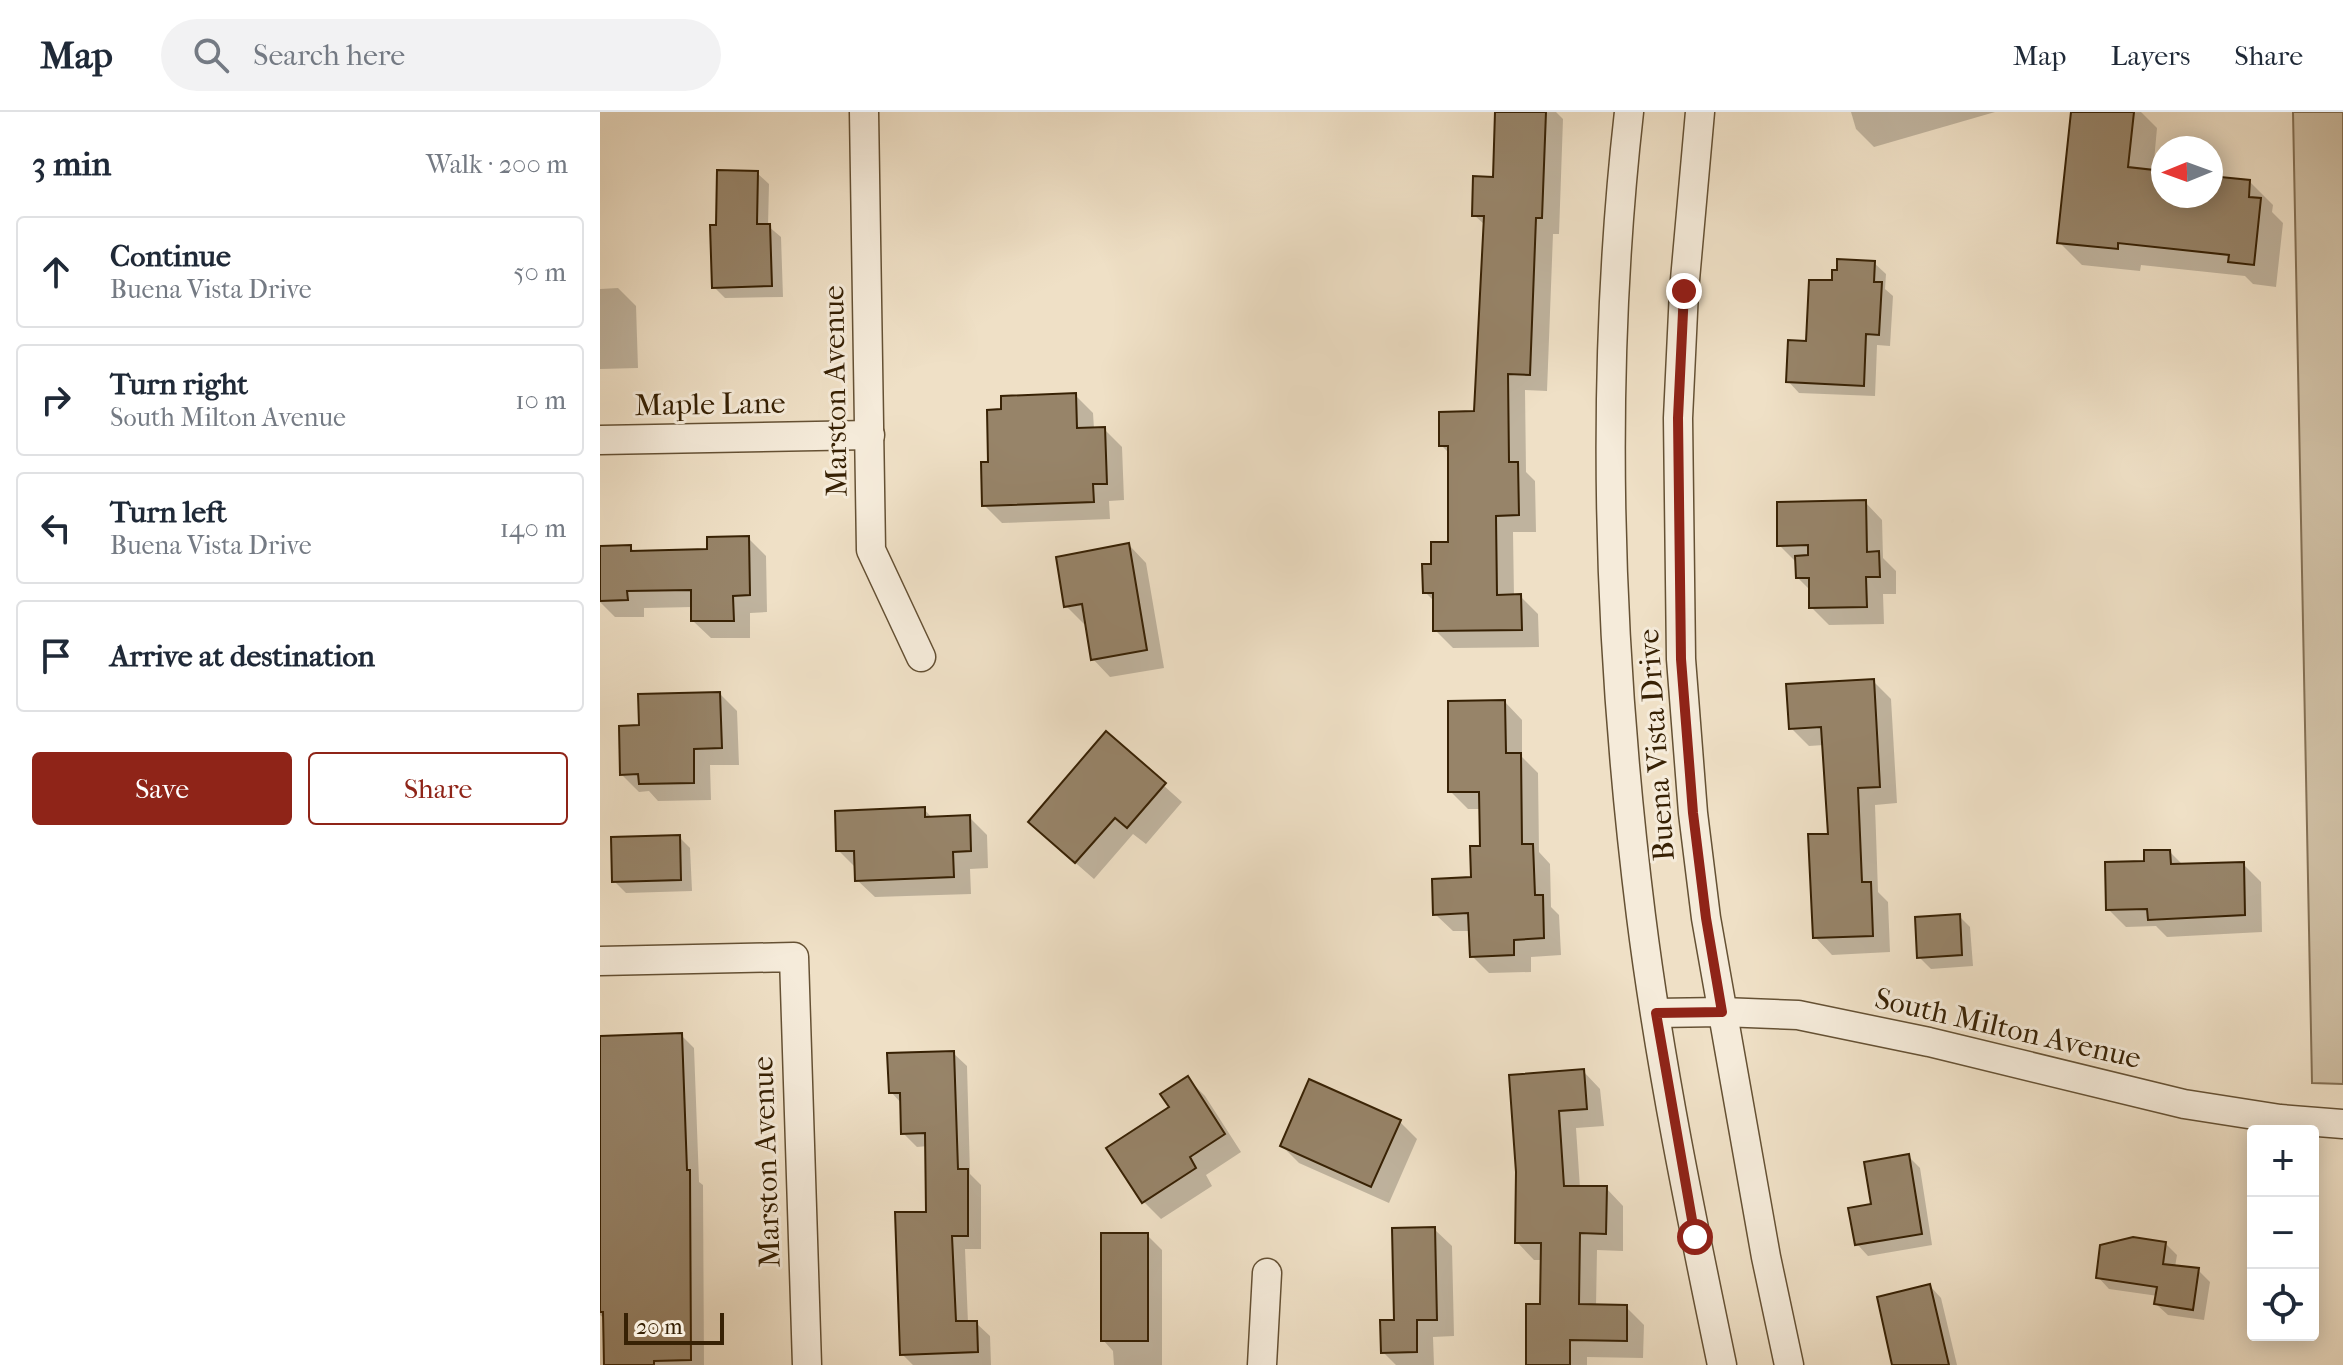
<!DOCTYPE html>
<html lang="en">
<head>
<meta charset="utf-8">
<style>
  :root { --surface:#fff; --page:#f2f2f3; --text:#1f2937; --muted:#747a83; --line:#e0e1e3; --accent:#8f2418 }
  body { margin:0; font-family:"IM FELL French Canon",serif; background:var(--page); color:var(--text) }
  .controls { position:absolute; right:24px; bottom:24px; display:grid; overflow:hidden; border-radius:8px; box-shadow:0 4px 20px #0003 }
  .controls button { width:72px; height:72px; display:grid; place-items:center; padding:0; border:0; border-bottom:2px solid var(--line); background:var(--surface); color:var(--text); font:40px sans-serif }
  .compass { position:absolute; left:1551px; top:24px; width:72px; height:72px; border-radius:50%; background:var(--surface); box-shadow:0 4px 20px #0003; rotate:269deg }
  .scale { position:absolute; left:24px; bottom:20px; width:100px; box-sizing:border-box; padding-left:8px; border:4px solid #372104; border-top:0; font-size:22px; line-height:28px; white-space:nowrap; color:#372104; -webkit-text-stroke:6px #f5ebda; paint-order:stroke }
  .stop { position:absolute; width:24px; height:24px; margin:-18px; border:6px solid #8f2418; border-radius:50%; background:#fff }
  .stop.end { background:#8f2418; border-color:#fff; box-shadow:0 2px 8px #0008 }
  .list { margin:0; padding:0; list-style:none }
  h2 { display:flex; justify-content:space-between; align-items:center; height:104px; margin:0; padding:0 32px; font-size:34px }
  h2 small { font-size:26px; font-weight:400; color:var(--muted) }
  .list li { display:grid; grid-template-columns:52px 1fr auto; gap:24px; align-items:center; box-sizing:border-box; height:112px; margin:0 16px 16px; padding:0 16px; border:2px solid var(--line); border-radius:8px }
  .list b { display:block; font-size:30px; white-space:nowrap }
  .list p { margin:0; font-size:26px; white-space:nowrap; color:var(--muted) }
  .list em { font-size:26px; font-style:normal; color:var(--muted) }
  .actions { display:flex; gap:16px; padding:24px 32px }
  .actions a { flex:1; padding:18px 0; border:2px solid var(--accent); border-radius:8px; text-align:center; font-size:28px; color:var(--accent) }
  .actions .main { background:var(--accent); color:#fff }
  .icon { flex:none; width:44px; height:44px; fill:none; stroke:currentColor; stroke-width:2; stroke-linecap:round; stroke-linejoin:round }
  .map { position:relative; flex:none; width:1743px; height:1253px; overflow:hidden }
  header { display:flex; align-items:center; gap:48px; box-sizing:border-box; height:112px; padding:0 40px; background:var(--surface); border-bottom:2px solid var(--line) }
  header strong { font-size:38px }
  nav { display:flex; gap:44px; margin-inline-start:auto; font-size:28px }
  .search { width:560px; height:72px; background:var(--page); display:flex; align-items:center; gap:20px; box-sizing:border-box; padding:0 28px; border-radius:44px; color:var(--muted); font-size:30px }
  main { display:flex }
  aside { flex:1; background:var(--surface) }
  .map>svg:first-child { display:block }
  .green { fill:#d0c0a5; stroke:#847054; stroke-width:2 }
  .shadow { fill:#0003 }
  .building { fill:#978469; stroke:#372104; stroke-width:2 }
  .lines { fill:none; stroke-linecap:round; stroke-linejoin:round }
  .street-casing { stroke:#655134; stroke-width:31 }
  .street { stroke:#f5ebda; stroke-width:28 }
  .route { stroke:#8f2418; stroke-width:10 }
  .labels { text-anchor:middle; stroke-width:6; stroke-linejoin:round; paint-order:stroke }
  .street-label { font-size:30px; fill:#372104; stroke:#f5ebda }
</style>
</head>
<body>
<header>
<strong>Map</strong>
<div class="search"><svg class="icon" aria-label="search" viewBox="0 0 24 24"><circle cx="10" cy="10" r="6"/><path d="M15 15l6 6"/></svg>Search here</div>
<nav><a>Map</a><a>Layers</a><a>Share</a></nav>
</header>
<main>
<aside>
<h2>3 min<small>Walk · 200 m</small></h2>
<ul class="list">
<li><svg class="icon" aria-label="ahead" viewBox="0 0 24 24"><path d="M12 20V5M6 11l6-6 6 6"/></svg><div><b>Continue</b><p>Buena Vista Drive</p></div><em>50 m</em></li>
<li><svg class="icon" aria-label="right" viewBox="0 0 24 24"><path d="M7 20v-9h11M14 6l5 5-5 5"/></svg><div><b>Turn right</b><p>South Milton Avenue</p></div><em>10 m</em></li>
<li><svg class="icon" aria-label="left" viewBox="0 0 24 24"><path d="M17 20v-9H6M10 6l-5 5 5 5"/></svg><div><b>Turn left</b><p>Buena Vista Drive</p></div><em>140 m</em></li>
<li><svg class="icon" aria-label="arrive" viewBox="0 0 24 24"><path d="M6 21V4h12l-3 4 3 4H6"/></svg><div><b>Arrive at destination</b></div></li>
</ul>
<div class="actions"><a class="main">Save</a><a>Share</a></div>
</aside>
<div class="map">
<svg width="1743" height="1253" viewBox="0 0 1743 1253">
  <rect width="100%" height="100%" fill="#efe0c6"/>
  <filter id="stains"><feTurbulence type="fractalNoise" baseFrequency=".0025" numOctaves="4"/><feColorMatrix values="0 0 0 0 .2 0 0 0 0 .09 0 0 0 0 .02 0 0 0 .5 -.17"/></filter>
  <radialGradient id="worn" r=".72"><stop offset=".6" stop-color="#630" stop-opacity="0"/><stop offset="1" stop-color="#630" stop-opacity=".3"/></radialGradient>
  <path class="green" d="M 1693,0 L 1743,0 L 1743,972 L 1712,971 Z"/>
  <g class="shadow">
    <path d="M 897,0 L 956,0 L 963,7 L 959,122 L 953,122 L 947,279 L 925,278 L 926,360 L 935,369 L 936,420 L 913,420 L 914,485 L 920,484 L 938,502 L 939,535 L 853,536 L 835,518 L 835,490 L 825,480 L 833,454 L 850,432 L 850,342 L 841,333 L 876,301 L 885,113 L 874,103 L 895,67 Z"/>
    <path d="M 1251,0 L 1395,0 L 1274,35 L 1256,17 Z"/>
    <path d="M 1473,0 L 1541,0 L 1557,16 L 1553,60 L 1563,61 L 1563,84 L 1611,84 L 1611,66 L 1650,70 L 1673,93 L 1672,100 L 1683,111 L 1676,175 L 1653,172 L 1645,164 L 1541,153 L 1540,159 L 1482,153 L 1459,130 Z"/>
    <path d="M 157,61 L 169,72 L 168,114 L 181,125 L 183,185 L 125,186 L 114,175 L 118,115 Z"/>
    <path d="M 1274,151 L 1286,162 L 1285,177 L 1293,184 L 1290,234 L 1277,233 L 1275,284 L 1199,281 L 1188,269 L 1208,231 L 1234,171 Z"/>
    <path d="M 18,176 L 36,194 L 38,256 L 0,257 L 0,177 Z"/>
    <path d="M 475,283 L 493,301 L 494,317 L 504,317 L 522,335 L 524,388 L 509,389 L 510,407 L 402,411 L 384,393 L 403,299 Z"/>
    <path d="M 1265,390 L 1282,408 L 1283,446 L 1296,459 L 1296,482 L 1283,482 L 1284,512 L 1229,513 L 1211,495 L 1211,479 L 1198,466 L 1197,451 L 1179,433 Z"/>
    <path d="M 148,426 L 166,444 L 167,500 L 150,501 L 150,526 L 111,526 L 93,509 L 93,495 L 44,496 L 44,505 L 15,505 L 0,490 L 0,436 L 30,435 L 36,441 L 109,439 Z"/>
    <path d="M 529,433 L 546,451 L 564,556 L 510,565 L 493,547 L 487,511 L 484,512 L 466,494 Z"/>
    <path d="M 1273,569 L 1291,587 L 1297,691 L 1275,693 L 1278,780 L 1288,790 L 1290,840 L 1232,843 L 1215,825 L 1230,723 L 1224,633 L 1209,634 L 1191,616 Z"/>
    <path d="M 120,582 L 137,599 L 139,653 L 110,653 L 111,688 L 58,689 L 49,679 L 39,680 L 21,662 L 41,615 Z"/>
    <path d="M 905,590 L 922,608 L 922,645 L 938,661 L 939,740 L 950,752 L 951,795 L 959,803 L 961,843 L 931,845 L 931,860 L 889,861 L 872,844 L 871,819 L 853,819 L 835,802 L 873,767 L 882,736 L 881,697 L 868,697 L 850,679 Z"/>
    <path d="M 506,622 L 582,690 L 546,732 L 533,722 L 494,767 L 448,727 Z"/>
    <path d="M 324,697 L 333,707 L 369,705 L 387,723 L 388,756 L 370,757 L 371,782 L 275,785 L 257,768 L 257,757 L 238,738 Z"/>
    <path d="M 79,725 L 90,736 L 92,779 L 26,781 L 14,769 Z"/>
    <path d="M 1570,740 L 1584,754 L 1643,752 L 1661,770 L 1662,820 L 1567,825 L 1556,814 L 1526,815 L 1508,797 L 1546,751 Z"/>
    <path d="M 1359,804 L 1370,815 L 1373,854 L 1331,857 L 1319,845 Z"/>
    <path d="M 81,923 L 94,936 L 99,1070 L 103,1073 L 104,1253 L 6,1253 L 5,1207 L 0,1203 L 0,926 Z"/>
    <path d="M 353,941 L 367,954 L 370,1062 L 381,1073 L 381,1137 L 365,1137 L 368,1211 L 376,1211 L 390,1224 L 391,1253 L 313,1253 L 302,1242 L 328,1102 L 328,1034 L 317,1035 L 303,1021 L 302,992 L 291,980 Z"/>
    <path d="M 983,959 L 1000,977 L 1004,1014 L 976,1016 L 980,1076 L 1006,1076 L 1023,1094 L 1023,1139 L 997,1138 L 996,1195 L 1026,1195 L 1044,1213 L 1043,1246 L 987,1245 L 987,1253 L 928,1253 L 942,1194 L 943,1148 L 934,1148 L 917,1130 L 918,1060 Z"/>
    <path d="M 588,967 L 605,984 L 641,1040 L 606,1063 L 612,1074 L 561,1107 L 544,1090 Z"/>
    <path d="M 800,1010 L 817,1027 L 789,1091 L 699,1051 L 682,1034 Z"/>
    <path d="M 1308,1044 L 1320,1056 L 1332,1133 L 1268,1144 L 1257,1132 L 1274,1094 Z"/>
    <path d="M 834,1117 L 852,1134 L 854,1224 L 833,1225 L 834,1253 L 796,1253 L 783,1240 Z"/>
    <path d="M 547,1123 L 562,1138 L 562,1253 L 514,1253 L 513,1239 L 503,1228 Z"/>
    <path d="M 1565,1131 L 1577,1143 L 1575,1155 L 1598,1158 L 1610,1170 L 1604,1208 L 1568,1203 L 1556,1192 L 1558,1184 L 1509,1177 L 1498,1165 Z"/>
    <path d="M 1330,1174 L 1341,1186 L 1357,1253 L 1294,1253 Z"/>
  </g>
  <g class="building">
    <path d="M 895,0 L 946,0 L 942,106 L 936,106 L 930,263 L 908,262 L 909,350 L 918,350 L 919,403 L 896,404 L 897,483 L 921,482 L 922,518 L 833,519 L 833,481 L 823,481 L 822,452 L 831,452 L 831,430 L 848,430 L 848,334 L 839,334 L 839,300 L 874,299 L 884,104 L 872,104 L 873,64 L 893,65 Z"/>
    <path d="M 1471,0 L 1534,0 L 1528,55 L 1563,59 L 1563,84 L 1611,84 L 1611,64 L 1650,68 L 1649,85 L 1661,86 L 1654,153 L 1628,150 L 1629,143 L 1518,131 L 1518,137 L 1457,131 Z"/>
    <path d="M 117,58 L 158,59 L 157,112 L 170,112 L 172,174 L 112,176 L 110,113 L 116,113 Z"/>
    <path d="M 1237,147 L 1275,149 L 1274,170 L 1282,170 L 1279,223 L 1266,222 L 1264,274 L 1186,270 L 1188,228 L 1206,229 L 1209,168 L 1232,168 L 1232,158 L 1237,158 Z"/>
    <path d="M 476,281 L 477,316 L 505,315 L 507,372 L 493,372 L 494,390 L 382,394 L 381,350 L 388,350 L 387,298 L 401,297 L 401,284 Z"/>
    <path d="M 1266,388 L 1267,440 L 1279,439 L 1280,465 L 1266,465 L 1267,495 L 1209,496 L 1209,466 L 1196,466 L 1195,444 L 1208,443 L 1208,433 L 1177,434 L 1177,390 Z"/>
    <path d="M 149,424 L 150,483 L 133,484 L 134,509 L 91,509 L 91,478 L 27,479 L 28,488 L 0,489 L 0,434 L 31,433 L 31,439 L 107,437 L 107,425 Z"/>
    <path d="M 529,431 L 547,538 L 491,548 L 482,492 L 464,495 L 456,445 Z"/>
    <path d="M 1274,567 L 1280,675 L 1258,676 L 1262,770 L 1271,770 L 1273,824 L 1213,826 L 1208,722 L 1228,722 L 1221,615 L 1189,617 L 1186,572 Z"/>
    <path d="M 120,580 L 122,636 L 94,637 L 94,671 L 39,672 L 38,662 L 20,663 L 19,614 L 39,613 L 38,582 Z"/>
    <path d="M 905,588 L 906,641 L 921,641 L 922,732 L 933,732 L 935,783 L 943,783 L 944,826 L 914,828 L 914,843 L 870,845 L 868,801 L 833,803 L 832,767 L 871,765 L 870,734 L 880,734 L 879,680 L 848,680 L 848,589 Z"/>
    <path d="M 506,619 L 566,671 L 527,716 L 515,706 L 475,751 L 428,710 Z"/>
    <path d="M 325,695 L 325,705 L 370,703 L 371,739 L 353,740 L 354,765 L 255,769 L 254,739 L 236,739 L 235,699 Z"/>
    <path d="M 80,723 L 81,768 L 12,770 L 11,725 Z"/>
    <path d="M 1544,738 L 1570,738 L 1571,752 L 1644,750 L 1645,803 L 1548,808 L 1547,797 L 1506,798 L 1505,750 L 1544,749 Z"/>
    <path d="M 1360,802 L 1362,843 L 1317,846 L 1315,805 Z"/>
    <path d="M 82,921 L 87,1058 L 90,1058 L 91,1248 L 54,1249 L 54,1253 L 4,1253 L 3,1200 L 0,1200 L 0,924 Z"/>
    <path d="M 354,939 L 358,1057 L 368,1057 L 368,1124 L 352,1124 L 356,1209 L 377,1209 L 378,1240 L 300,1243 L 295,1100 L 326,1100 L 325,1021 L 301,1022 L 300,981 L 289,981 L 287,941 Z"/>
    <path d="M 984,957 L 987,997 L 959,999 L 964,1074 L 1007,1074 L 1006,1122 L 980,1121 L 979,1192 L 1027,1193 L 1027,1229 L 970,1228 L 970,1253 L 926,1253 L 926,1192 L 940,1192 L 941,1131 L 915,1131 L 916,1060 L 909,963 Z"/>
    <path d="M 588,964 L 625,1022 L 590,1045 L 596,1056 L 542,1091 L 506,1036 L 569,995 L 560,982 Z"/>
    <path d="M 709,967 L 801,1008 L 771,1075 L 680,1034 Z"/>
    <path d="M 1309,1042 L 1322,1122 L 1255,1133 L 1248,1096 L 1271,1092 L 1264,1050 Z"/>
    <path d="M 835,1115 L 837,1208 L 817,1208 L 817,1240 L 781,1241 L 780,1208 L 794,1208 L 792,1116 Z"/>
    <rect x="501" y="1121" width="47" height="108"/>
    <path d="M 1533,1125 L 1566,1130 L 1563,1152 L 1599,1156 L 1593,1198 L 1554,1192 L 1557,1175 L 1496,1166 L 1500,1133 Z"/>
    <path d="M 1330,1172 L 1349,1253 L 1292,1253 L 1277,1185 Z"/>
  </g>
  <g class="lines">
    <g class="street-casing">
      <g id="street">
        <path d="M 264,0 L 271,438 L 321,545"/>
        <path d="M 1029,0 C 999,265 1008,539 1041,804 C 1060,955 1091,1104 1122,1253"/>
        <path d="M 1100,0 L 1084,179 L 1078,306 L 1081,547 L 1093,701 L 1106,806 L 1166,1145 L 1189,1253"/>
        <path d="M 0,328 L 270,323"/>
        <path d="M 0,849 L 194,845 L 207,1253"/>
        <path d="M 1056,901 L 1122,900 L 1198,903 L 1329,930 L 1584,992 L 1680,1007 L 1743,1012"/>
        <path d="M 662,1253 L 667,1161"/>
      </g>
    </g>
    <use href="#street" class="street"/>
  </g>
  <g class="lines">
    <path class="route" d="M 1084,179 L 1078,306 L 1081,547 L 1093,701 L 1106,806 L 1122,900 L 1056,901 L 1095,1125"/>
  </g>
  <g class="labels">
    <g class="street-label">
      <text transform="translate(235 279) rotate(-91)" y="10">Marston Avenue</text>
      <text transform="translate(110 292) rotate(-1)" y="10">Maple Lane</text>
      <text transform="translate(1056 633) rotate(-94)" y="10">Buena Vista Drive</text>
      <text transform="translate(1408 916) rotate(13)" y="10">South Milton Avenue</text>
      <text transform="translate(166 1050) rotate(-92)" y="10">Marston Avenue</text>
    </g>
  </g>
  <rect width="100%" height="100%" filter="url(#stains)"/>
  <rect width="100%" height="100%" fill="url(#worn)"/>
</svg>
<div class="controls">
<button>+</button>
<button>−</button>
<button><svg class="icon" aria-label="locate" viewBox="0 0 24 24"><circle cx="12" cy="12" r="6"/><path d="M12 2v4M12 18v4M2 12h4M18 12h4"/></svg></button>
</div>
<svg class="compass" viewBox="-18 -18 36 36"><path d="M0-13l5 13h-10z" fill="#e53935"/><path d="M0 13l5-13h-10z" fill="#747a83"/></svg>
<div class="scale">20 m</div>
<div class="stop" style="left:1095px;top:1125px"></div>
<div class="stop end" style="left:1084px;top:179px"></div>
</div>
</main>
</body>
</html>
